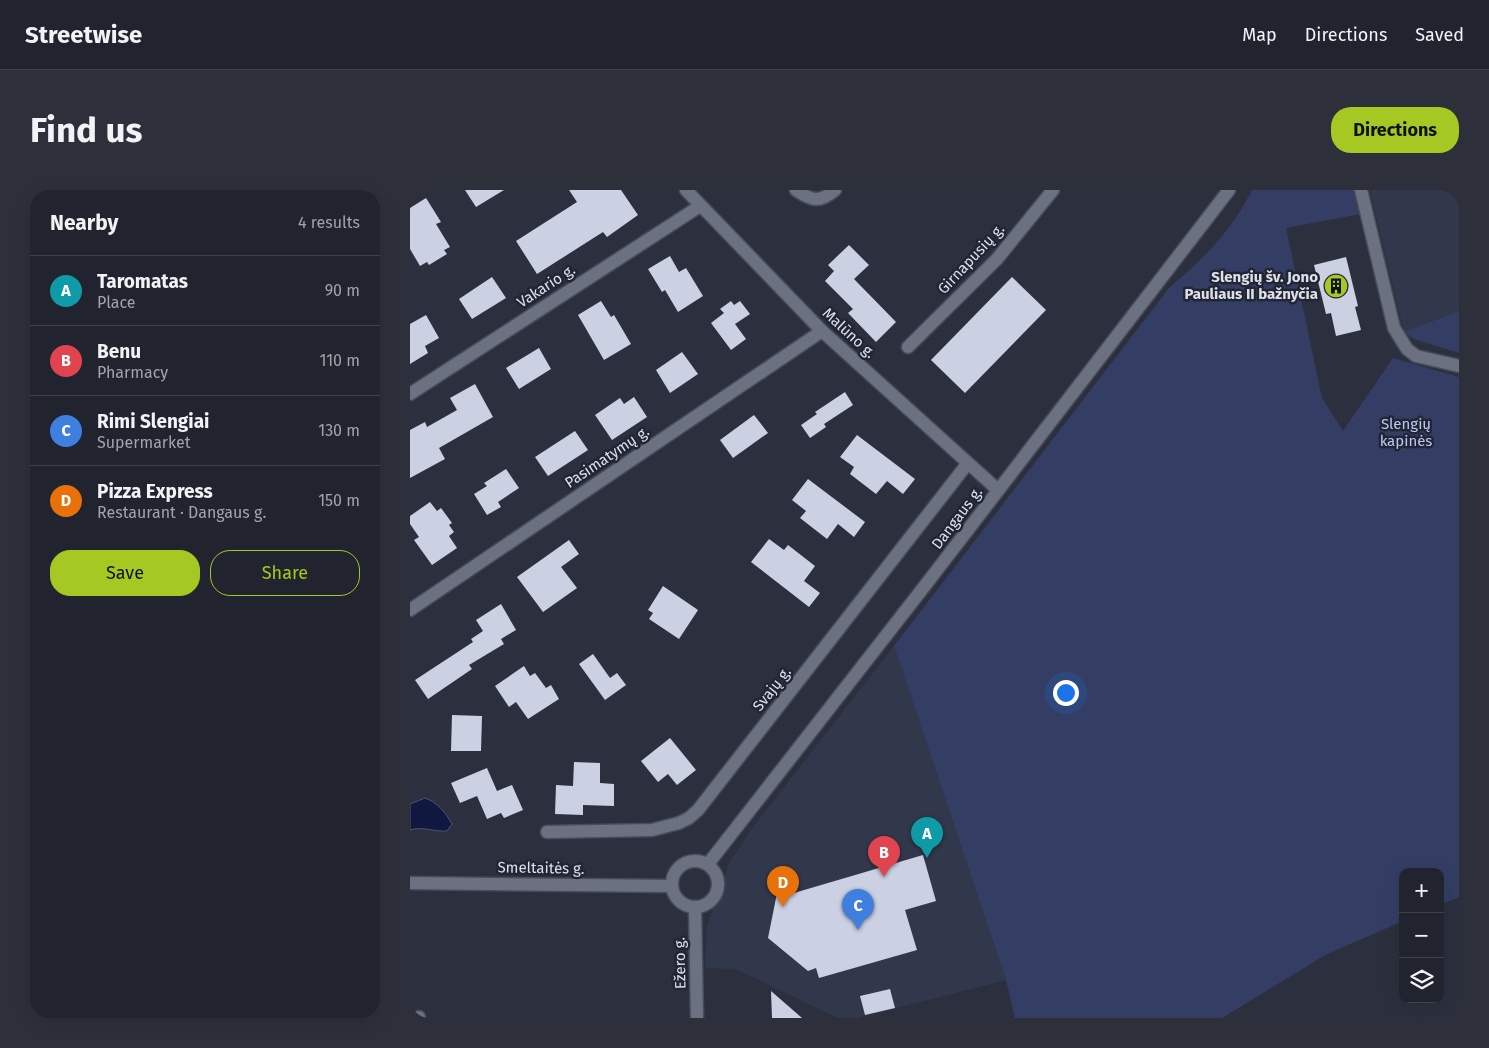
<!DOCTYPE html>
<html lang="en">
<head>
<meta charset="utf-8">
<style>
  :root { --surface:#21242e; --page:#2d303a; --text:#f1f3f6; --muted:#a2a4aa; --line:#3e414a; --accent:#a5c822 }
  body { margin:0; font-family:"Fira Sans",sans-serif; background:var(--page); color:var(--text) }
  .controls { position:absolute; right:15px; bottom:15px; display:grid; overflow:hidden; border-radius:10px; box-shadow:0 5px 20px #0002 }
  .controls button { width:45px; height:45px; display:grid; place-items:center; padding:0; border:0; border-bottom:1px solid var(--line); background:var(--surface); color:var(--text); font:25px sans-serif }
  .you { position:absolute; left:655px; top:502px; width:18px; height:18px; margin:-12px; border:4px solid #fff; border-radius:50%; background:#1a73e8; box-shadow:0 0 0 8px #1a73e833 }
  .badge { display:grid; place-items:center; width:32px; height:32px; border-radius:50%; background:var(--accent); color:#fff; font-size:16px; font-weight:700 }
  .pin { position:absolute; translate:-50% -41px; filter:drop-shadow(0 1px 2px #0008) }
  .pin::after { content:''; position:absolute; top:26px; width:18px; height:15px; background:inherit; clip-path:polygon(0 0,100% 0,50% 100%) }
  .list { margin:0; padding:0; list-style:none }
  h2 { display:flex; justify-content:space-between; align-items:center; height:65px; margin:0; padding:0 20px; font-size:21px }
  h2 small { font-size:16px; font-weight:400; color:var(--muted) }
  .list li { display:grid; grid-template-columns:32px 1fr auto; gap:15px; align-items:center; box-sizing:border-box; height:70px; padding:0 20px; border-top:1px solid var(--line) }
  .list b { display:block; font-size:19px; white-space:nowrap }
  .list p { margin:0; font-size:16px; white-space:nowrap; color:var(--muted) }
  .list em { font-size:16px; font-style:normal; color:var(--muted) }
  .actions { display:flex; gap:10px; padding:15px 20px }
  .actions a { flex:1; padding:11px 0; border:1px solid var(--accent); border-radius:20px; text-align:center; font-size:18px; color:var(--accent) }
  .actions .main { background:var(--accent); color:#111 }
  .icon { flex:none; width:28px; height:28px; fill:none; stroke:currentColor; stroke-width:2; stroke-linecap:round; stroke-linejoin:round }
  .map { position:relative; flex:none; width:1049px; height:828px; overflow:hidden; border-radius:20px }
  header { display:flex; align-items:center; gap:30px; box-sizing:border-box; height:70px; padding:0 25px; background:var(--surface); border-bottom:1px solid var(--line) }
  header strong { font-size:24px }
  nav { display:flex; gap:28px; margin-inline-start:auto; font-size:18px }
  .intro { display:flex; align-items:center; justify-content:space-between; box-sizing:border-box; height:120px; padding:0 30px }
  h1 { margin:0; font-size:35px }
  .button { padding:12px 22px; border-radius:20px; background:var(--accent); color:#111; font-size:18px; font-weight:700 }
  main { display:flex; gap:30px; padding:0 30px }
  aside { flex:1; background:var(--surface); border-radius:20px; box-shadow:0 5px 20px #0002 }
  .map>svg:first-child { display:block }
  .built { fill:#32384c }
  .green { fill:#343e65 }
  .water { fill:#101740; stroke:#4e5373 }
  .building { fill:#cbd0e3 }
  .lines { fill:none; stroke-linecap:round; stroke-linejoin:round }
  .street-casing { stroke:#484c58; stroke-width:15 }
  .secondary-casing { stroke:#484c58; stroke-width:15 }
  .street { stroke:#6c7182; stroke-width:12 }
  .secondary { stroke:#6c7182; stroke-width:12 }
  .labels { text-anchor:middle; stroke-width:5; stroke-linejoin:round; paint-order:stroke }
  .street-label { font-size:15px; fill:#dde0e9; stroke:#222634 }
  .poi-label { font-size:15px; font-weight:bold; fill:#dde0e9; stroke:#222634; text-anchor:end }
  .park-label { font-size:15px; fill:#bbc8f5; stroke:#222634 }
</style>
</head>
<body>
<header>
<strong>Streetwise</strong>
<nav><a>Map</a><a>Directions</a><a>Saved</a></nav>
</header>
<div class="intro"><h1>Find us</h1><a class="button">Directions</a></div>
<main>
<aside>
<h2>Nearby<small>4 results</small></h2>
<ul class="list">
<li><span class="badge" style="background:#0f9aa8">A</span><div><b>Taromatas</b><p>Place</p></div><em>90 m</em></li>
<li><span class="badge" style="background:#e0444e">B</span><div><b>Benu</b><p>Pharmacy</p></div><em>110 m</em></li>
<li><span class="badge" style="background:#3f7fe0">C</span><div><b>Rimi Slengiai</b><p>Supermarket</p></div><em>130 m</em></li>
<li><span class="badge" style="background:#e8710a">D</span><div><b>Pizza Express</b><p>Restaurant · Dangaus g.</p></div><em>150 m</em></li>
</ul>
<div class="actions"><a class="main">Save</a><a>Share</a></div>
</aside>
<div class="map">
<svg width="1049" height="828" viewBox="0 0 1049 828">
  <rect width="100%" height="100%" fill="#2c303e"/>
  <g class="built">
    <path d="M 960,0 L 1049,0 L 1049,121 L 994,142 Z"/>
    <path d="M 484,456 L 596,790 L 447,828 L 428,828 L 326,779 L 295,778 L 297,738 L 301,723 L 309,705 L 319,673 L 341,640 Z"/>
  </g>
  <g class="green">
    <path d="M 842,0 L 944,0 L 950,24 L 876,38 L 912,208 L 933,241 L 983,168 L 1049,187 L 1049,707 L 1030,715 L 1030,682 L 993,682 L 993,731 L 915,765 L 812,828 L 605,828 L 596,790 L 484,456 L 759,98 C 794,68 821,42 842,0 Z"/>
    <path d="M 1049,121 L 1049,163 L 1004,149 L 994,142 Z"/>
  </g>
  <path class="water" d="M 15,608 C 27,612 36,623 42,634 L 37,641 C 25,642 12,636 0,640 L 0,614 Z"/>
  <g class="building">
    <path d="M 55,0 L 94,0 L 66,17 Z"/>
    <path d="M 159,0 L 211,0 L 228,25 L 197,47 L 193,42 L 127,84 L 106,51 L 167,12 Z"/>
    <path d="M 16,8 L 31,32 L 26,34 L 40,57 L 34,60 L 37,64 L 19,75 L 17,72 L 10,76 L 0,59 L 0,18 Z"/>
    <path d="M 439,55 L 459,75 L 444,89 L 486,132 L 466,152 L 438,123 L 443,119 L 415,91 L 424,81 L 418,75 Z"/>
    <path d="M 260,66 L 269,82 L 276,78 L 293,106 L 268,122 L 255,100 L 252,102 L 238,79 Z"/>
    <path d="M 936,67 L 948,116 L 945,117 L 951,140 L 926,146 L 921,123 L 916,124 L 904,75 Z"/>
    <path d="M 82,87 L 96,108 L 62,129 L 49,109 Z"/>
    <path d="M 602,87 L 636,120 L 555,203 L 521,170 Z"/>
    <path d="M 191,111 L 201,127 L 204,125 L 221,154 L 194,170 L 168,125 Z"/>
    <path d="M 321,111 L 324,115 L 330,111 L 340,124 L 325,134 L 336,149 L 321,160 L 301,133 L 314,123 L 310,119 Z"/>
    <path d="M 16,125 L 29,148 L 15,156 L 18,163 L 0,174 L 0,134 Z"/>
    <path d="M 129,158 L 141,179 L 109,199 L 96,178 Z"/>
    <path d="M 272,162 L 288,184 L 260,203 L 246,180 Z"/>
    <path d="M 65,194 L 83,227 L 29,258 L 35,269 L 0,288 L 0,240 L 15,232 L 17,237 L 47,220 L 40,208 Z"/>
    <path d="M 435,202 L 443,215 L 414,234 L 416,237 L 400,248 L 391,235 L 407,224 L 405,222 Z"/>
    <path d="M 224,207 L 237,227 L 202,250 L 185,225 L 210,208 L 214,214 Z"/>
    <path d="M 344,225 L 358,243 L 323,268 L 310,250 Z"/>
    <path d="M 165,241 L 178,260 L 138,286 L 125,267 Z"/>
    <path d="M 447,245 L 505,289 L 493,304 L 477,291 L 466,304 L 440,284 L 444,277 L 430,267 Z"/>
    <path d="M 96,279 L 109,298 L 88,312 L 91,317 L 77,325 L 64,304 L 77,296 L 74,293 Z"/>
    <path d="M 398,289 L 455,332 L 444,347 L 428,334 L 417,349 L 390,328 L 396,321 L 382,310 Z"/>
    <path d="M 20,312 L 27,321 L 31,318 L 42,333 L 39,335 L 44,342 L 39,346 L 47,358 L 22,375 L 4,350 L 9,347 L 0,334 L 0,326 Z"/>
    <path d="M 359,349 L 374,360 L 378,355 L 405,376 L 394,391 L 410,403 L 399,417 L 341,372 Z"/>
    <path d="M 159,350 L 169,364 L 151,377 L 167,398 L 133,422 L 107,387 Z"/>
    <path d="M 253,396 L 288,420 L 269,449 L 239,429 L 243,423 L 238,420 Z"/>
    <path d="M 91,414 L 106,440 L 91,449 L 94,454 L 59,475 L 62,479 L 18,509 L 5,490 L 63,452 L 61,449 L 73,441 L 66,430 Z"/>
    <path d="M 183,464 L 200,488 L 207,483 L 216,495 L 195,510 L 169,474 Z"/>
    <path d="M 114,476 L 120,486 L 125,483 L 136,498 L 141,495 L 149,509 L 118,529 L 106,512 L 99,517 L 85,496 Z"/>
    <path d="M 42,525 L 72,526 L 71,561 L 41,561 Z"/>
    <path d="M 260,548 L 286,580 L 267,595 L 258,584 L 248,592 L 231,571 Z"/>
    <path d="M 164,572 L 190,573 L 190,593 L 204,594 L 204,616 L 173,615 L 173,625 L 145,624 L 146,595 L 163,596 Z"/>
    <path d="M 77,578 L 87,601 L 102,595 L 113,620 L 94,628 L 91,623 L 77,629 L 67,606 L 50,613 L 41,593 Z"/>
    <path d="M 513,665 L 526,711 L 495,720 L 507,760 L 409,788 L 406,778 L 398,781 L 358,748 L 367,703 L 383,699 L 384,703 Z"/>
    <path d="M 480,799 L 485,818 L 455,825 L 450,806 Z"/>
    <path d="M 361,801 L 392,828 L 362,828 Z"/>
  </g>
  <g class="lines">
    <g class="street-casing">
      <g id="street">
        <path d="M 276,0 L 412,141 L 588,300"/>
        <path d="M 386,0 C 402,11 410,13 425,0"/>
        <path d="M 951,0 L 984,138 L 997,159 L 1006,166 L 1049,176"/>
        <path d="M 498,157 L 587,69 L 643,0"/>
        <path d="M 0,204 L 290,16"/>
        <path d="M 0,420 L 412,141"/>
        <path d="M 137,642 L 242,640 L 269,633 L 279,628 L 288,620 L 558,273"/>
        <path d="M 9,827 L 9,828"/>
      </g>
    </g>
    <g class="secondary-casing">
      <g id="secondary">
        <circle cx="285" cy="694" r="23"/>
        <path d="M 298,674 L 517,393 L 819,0"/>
        <path d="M 0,693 L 261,696"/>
        <path d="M 285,717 L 287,828"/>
      </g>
    </g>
    <use href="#street" class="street"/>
    <use href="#secondary" class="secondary"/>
  </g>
  <defs>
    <g id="building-disc" transform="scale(1.25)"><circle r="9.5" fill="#a5c822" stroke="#222634"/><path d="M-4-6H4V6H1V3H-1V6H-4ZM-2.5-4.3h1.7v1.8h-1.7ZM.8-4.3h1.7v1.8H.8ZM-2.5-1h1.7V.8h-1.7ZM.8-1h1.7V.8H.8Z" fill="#111"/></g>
  </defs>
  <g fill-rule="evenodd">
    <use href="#building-disc" x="926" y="96"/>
  </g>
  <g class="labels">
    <g class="street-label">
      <text transform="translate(561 69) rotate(-47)" y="5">Girnapusių g.</text>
      <text transform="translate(136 96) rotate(-33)" y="5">Vakario g.</text>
      <text transform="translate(439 143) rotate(43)" y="5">Malūno g.</text>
      <text transform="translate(197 267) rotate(-34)" y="5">Pasimatymų g.</text>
      <text transform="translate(547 328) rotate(-53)" y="5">Dangaus g.</text>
      <text transform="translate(362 499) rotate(-52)" y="5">Svajų g.</text>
      <text transform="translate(131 678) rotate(1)" y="5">Smeltaitės g.</text>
      <text transform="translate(270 773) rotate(-91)" y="5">Ežero g.</text>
    </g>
    <g class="poi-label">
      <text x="908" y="92">Slengių šv. Jono<tspan x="908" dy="17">Pauliaus II bažnyčia</tspan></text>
    </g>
    <g class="park-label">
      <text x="996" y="239">Slengių<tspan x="996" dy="17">kapinės</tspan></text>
    </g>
  </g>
</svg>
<div class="controls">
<button>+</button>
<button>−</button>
<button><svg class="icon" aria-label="layers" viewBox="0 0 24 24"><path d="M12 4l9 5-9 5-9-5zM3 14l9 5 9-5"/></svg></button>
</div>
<div class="you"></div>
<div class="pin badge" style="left:517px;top:668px;background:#0f9aa8">A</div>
<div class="pin badge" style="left:474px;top:687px;background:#e0444e">B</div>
<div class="pin badge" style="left:448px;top:740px;background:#3f7fe0">C</div>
<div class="pin badge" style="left:373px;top:717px;background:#e8710a">D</div>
</div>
</main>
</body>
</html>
